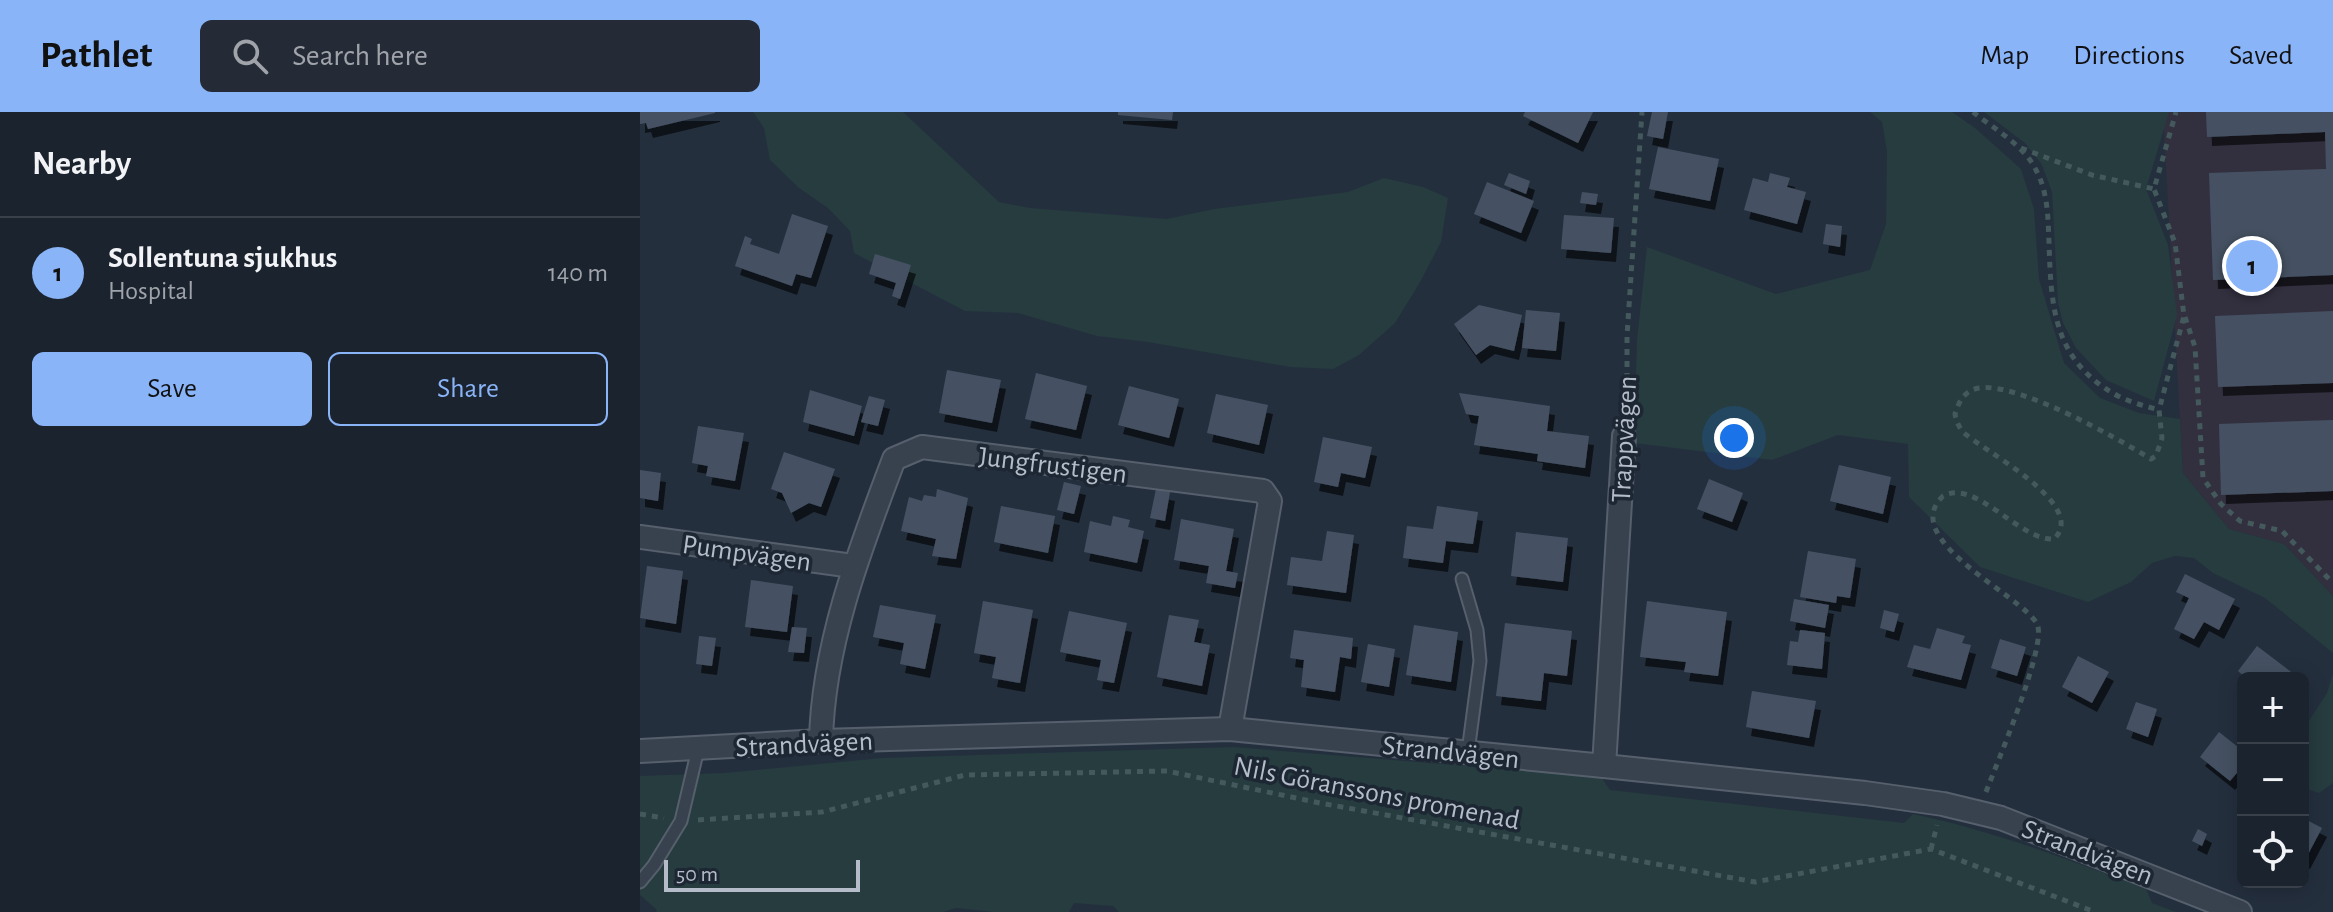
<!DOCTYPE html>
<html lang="en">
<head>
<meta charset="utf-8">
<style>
  :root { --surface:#1b232e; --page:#242b36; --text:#f1f3f6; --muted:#a0a4aa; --line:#39404a; --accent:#8ab4f8 }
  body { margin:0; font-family:"Alegreya Sans",sans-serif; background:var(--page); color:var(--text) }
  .controls { position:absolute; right:24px; bottom:24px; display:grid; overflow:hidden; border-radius:12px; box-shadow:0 4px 20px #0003 }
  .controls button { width:72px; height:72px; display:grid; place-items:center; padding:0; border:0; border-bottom:2px solid var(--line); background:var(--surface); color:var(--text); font:40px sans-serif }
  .scale { position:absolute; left:24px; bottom:20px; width:196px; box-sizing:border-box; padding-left:8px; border:4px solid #b4bcc9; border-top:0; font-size:22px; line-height:28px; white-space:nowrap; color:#b4bcc9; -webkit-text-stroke:6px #1d2633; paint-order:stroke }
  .you { position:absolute; left:1094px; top:326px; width:28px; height:28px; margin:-20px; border:6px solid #fff; border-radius:50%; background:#1a73e8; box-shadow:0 0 0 12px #1a73e833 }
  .badge { display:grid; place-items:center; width:52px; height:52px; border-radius:50%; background:var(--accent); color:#111; font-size:26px; font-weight:700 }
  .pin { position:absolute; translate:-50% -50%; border:4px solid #fff; box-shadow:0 2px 8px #0006 }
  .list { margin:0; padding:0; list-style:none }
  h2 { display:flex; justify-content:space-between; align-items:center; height:104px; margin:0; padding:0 32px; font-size:34px }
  h2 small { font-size:26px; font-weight:400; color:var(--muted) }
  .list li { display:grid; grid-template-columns:52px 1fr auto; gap:24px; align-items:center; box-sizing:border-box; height:112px; padding:0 32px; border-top:2px solid var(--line) }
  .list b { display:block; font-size:30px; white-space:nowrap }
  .list p { margin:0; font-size:26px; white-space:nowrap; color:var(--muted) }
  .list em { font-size:26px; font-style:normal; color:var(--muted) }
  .actions { display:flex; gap:16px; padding:24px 32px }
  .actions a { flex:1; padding:18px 0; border:2px solid var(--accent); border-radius:12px; text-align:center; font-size:28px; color:var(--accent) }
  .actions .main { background:var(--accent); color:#111 }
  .icon { flex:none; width:44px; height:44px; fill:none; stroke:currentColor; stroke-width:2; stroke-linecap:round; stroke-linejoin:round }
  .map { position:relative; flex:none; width:1693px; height:800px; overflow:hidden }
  header { display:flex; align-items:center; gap:48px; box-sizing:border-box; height:112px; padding:0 40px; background:var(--accent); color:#111 }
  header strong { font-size:38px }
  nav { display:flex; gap:44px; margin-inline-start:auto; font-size:28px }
  .search { width:560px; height:72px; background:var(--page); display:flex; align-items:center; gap:20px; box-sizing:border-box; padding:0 28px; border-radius:12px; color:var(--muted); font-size:30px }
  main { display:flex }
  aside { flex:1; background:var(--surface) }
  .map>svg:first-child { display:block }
  .medical { fill:#32303f }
  .green { fill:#263c3f }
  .building { fill:#455162; filter:url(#shadow) }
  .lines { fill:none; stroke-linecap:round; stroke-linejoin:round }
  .lane-casing { stroke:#565f6c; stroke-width:15 }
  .street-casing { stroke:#565f6c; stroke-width:26 }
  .path { stroke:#44595c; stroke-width:5; stroke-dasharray:6 6; stroke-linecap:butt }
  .lane { stroke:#38414e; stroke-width:11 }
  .street { stroke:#38414e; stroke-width:22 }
  .labels { text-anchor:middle; stroke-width:7; stroke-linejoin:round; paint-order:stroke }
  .street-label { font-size:28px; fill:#b4bcc9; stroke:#1d2633 }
</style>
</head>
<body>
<header>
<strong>Pathlet</strong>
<div class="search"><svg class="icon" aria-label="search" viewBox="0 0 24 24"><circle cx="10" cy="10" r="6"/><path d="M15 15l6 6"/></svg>Search here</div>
<nav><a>Map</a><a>Directions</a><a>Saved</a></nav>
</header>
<main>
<aside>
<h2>Nearby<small></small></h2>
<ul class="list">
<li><span class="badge">1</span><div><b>Sollentuna sjukhus</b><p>Hospital</p></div><em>140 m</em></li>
</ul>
<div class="actions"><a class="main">Save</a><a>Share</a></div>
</aside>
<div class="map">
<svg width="1693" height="800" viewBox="0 0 1693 800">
  <defs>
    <filter id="shadow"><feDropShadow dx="5" dy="9" stdDeviation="0" flood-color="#0009"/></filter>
  </defs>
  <rect width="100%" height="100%" fill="#242f3e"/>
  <path class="medical" d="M 1523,0 L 1693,0 L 1693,484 L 1644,432 L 1589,417 L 1543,361 Z"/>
  <g class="green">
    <path d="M 113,0 L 263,0 L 359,90 L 390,96 L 527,107 L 574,97 L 708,80 L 744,66 L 783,75 L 808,86 L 801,130 L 779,172 L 755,211 L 719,243 L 693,257 L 650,255 L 508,230 L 457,224 L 378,201 L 325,199 L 214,141 L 210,119 L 188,96 L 159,76 L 130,48 L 124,16 Z"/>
    <path d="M 1230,0 L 1312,0 L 1335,16 L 1381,57 L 1394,97 L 1399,167 L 1424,251 L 1460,286 L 1499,301 L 1540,307 L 1543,361 L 1589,417 L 1644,432 L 1693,484 L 1693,541 L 1625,486 L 1573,461 L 1554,446 L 1535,444 L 1512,451 L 1491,470 L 1448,490 L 1340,455 L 1269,385 L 1268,332 L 1198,323 L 1132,348 L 994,331 L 997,228 L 1007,135 L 1136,182 L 1230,158 L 1246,112 L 1247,39 L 1242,10 Z"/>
    <path d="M 1344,0 L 1529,0 L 1506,77 L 1528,133 L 1537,203 L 1514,289 L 1466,268 L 1436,236 L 1423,211 L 1418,190 L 1412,80 L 1402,53 L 1385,31 Z"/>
    <path d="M 1693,562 L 1693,671 L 1679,681 L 1663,676 L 1663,618 L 1687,581 Z"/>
    <path d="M 594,635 L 961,665 L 970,678 L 1264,711 L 1273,702 C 1354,719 1429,748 1506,777 L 1512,791 L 1536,800 L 479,800 L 473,794 L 434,791 L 429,800 L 354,800 L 316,796 L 303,800 L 16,800 L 17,798 L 0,783 L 0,664 L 85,661 L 242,646 Z"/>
  </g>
  <g class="building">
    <path d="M 0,0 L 75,0 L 75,1 L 8,17 L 6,11 L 0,12 Z"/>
    <path d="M 478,0 L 533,0 L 532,8 L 478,3 Z"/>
    <path d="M 885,0 L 953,0 L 938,31 L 883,4 Z"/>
    <path d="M 1012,0 L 1028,0 L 1023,27 L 1007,24 Z"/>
    <path d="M 1566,0 L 1693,0 L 1693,163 L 1573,168 L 1569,61 L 1686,57 L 1685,20 L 1567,25 Z"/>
    <path d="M 1018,35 L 1079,47 L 1070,89 L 1009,77 Z"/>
    <path d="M 869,61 L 890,69 L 886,82 L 864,73 Z"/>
    <path d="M 1130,61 L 1150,66 L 1147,75 L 1166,80 L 1157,112 L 1104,98 L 1113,66 L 1128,70 Z"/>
    <path d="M 847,70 L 894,89 L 881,121 L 834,102 Z"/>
    <path d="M 942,80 L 958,82 L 956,93 L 940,91 Z"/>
    <path d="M 152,102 L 188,114 L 171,166 L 156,162 L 152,174 L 95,154 L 105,124 L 112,127 L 110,132 L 139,142 Z"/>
    <path d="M 924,103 L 974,106 L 971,141 L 921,137 Z"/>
    <path d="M 1186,112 L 1202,114 L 1200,135 L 1183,132 Z"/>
    <path d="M 235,142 L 271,153 L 260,187 L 252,184 L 256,171 L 229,162 Z"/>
    <path d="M 839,193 L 882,203 L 874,239 L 850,233 L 836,243 L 814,212 Z"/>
    <path d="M 886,198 L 920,201 L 916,239 L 882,236 Z"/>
    <path d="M 1693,199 L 1693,271 L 1578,275 L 1575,204 Z"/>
    <path d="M 307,258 L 361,268 L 352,311 L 299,301 Z"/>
    <path d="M 396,261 L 447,274 L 436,318 L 385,307 Z"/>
    <path d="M 489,274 L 539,287 L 529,326 L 478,313 Z"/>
    <path d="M 170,278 L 222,294 L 214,324 L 163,310 Z"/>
    <path d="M 819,281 L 910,294 L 907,319 L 949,324 L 945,356 L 897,349 L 898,342 L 834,333 L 839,304 L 826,302 Z"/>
    <path d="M 576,282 L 628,293 L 619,333 L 567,321 Z"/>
    <path d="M 229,284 L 245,288 L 238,314 L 221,310 Z"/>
    <path d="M 1693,308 L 1693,379 L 1581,383 L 1579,312 Z"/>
    <path d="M 58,314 L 104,321 L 95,369 L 66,364 L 68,354 L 52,351 Z"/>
    <path d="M 683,325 L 732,335 L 725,366 L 701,361 L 698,375 L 674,370 Z"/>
    <path d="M 144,340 L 195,357 L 181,395 L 169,391 L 151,401 L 142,381 L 131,377 Z"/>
    <path d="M 1199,353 L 1251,365 L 1243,402 L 1190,389 Z"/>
    <path d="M 0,358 L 21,361 L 18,389 L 0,386 Z"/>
    <path d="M 1069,367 L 1103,381 L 1092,410 L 1057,397 Z"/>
    <path d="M 424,370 L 441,374 L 434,402 L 417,398 Z"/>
    <path d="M 297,377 L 328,386 L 316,447 L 292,444 L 296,427 L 261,419 L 269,385 L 282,389 L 284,383 L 296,385 Z"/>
    <path d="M 516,377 L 530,380 L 525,409 L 510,406 Z"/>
    <path d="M 361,394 L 415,404 L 408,441 L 354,430 Z"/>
    <path d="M 797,394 L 838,400 L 833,432 L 806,429 L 803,451 L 763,446 L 767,414 L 793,417 Z"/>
    <path d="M 473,404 L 490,408 L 488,415 L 504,419 L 497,451 L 444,440 L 450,409 L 471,414 Z"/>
    <path d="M 541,407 L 594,417 L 586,459 L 598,461 L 595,476 L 566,471 L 569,454 L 534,448 Z"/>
    <path d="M 687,419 L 714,423 L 706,481 L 647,473 L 651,445 L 682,449 Z"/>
    <path d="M 876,420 L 928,426 L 923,470 L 871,464 Z"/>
    <path d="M 1168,439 L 1216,447 L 1210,486 L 1197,484 L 1196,491 L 1160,485 Z"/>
    <path d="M 7,454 L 43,459 L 36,512 L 0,506 Z"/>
    <path d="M 1545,462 L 1595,487 L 1579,518 L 1564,510 L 1554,527 L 1534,517 L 1549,486 L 1536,480 Z"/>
    <path d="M 111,468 L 153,474 L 147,520 L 105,515 Z"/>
    <path d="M 1154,487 L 1189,493 L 1185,516 L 1150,509 Z"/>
    <path d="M 343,489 L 393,498 L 380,571 L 352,566 L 356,545 L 334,541 Z"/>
    <path d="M 1007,489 L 1087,500 L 1078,564 L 1044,560 L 1046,550 L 1000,545 Z"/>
    <path d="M 240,493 L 296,503 L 285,557 L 260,552 L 264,531 L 233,525 Z"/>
    <path d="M 1244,498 L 1259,502 L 1254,520 L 1240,516 Z"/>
    <path d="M 429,499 L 487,511 L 474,571 L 457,568 L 461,548 L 420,540 Z"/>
    <path d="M 529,503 L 559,508 L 554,530 L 570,533 L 562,574 L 517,565 Z"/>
    <path d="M 865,511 L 932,519 L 927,564 L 904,561 L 901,589 L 856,584 Z"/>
    <path d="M 774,513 L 818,520 L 811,570 L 766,563 Z"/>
    <path d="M 152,515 L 167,516 L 164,541 L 148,540 Z"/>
    <path d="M 1297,516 L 1325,524 L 1322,531 L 1331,533 L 1321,568 L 1267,555 L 1274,533 L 1290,537 Z"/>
    <path d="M 654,518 L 713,526 L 711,547 L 700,545 L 695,580 L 661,575 L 664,548 L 650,546 Z"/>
    <path d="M 1160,518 L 1185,521 L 1182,557 L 1147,553 L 1150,529 L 1158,530 Z"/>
    <path d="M 59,524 L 76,526 L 72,554 L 56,552 Z"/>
    <path d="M 1360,527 L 1386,535 L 1377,564 L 1351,556 Z"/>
    <path d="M 728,532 L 755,537 L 749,575 L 721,570 Z"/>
    <path d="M 1617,534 L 1659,566 L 1606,566 L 1598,559 Z"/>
    <path d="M 1438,544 L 1469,560 L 1452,591 L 1422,575 Z"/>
    <path d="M 1112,579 L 1176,589 L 1169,626 L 1106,615 Z"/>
    <path d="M 1496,590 L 1517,597 L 1508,625 L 1486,617 Z"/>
    <path d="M 1579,620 L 1603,639 L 1603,654 L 1590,669 L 1560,645 Z"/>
    <path d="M 1663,706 L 1682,716 L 1665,748 L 1663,747 Z"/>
    <path d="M 1558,717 L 1567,722 L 1562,734 L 1552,729 Z"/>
  </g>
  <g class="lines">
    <g class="lane-casing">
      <g id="lane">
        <path d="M 822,467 L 837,518 L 840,549 L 828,640"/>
        <path d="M 0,770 L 14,753 L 41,709 L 58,637"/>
      </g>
    </g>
    <g class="street-casing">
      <g id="street">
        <path d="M 0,425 L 213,454"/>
        <path d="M 181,629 C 183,532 220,437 254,347 L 282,335 L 623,379 L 630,389 L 590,617"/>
        <path d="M 0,639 L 181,629 L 590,617 L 964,654 L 1225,681 L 1303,692 L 1361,706 L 1600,800"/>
        <path d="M 964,654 L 984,324"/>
      </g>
    </g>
    <g class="path">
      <path d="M 1333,0 C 1354,17 1384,33 1396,58 C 1408,80 1408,106 1409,130 C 1411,195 1413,249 1478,284 C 1490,290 1505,294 1519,298"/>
      <path d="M 1381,36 L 1452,63 L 1514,77"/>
      <path d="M 1545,205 L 1555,235 L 1563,366 L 1581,392 L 1600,409 L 1642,419 L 1693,471"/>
      <path d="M 987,303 L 987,224 L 1002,0"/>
      <path d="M 1346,680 C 1356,653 1408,532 1397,512 C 1382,483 1257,428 1303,384 C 1336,366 1379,429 1414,427 C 1450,392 1339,337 1322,319 C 1318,313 1316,308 1315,302 C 1319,289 1325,278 1339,276 C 1378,270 1477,326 1511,347 L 1516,344 L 1522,326 L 1519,298 L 1544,204 L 1535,131 L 1514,77 L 1536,0"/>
      <path d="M 0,702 L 24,706"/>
      <path d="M 58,708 L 182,700 L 325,663 L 527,659 L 680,691 L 1115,770 L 1291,737 L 1455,800"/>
      <path d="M 1291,737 L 1297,713"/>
    </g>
    <use href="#lane" class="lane"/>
    <use href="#street" class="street"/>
  </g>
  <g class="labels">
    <g class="street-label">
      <text transform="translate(983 327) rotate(-87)" y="10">Trappvägen</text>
      <text transform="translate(413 352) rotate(7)" y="10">Jungfrustigen</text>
      <text transform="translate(107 440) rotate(8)" y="10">Pumpvägen</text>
      <text transform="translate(164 631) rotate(-3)" y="10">Strandvägen</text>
      <text transform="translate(811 639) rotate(6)" y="10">Strandvägen</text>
      <text transform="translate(737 680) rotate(11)" y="10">Nils Göranssons promenad</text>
      <text transform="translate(1448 739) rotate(21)" y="10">Strandvägen</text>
    </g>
  </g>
</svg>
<div class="controls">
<button>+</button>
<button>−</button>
<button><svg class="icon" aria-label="locate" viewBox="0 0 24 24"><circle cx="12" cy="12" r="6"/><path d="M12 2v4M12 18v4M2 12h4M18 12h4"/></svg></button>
</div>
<div class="scale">50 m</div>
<div class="you"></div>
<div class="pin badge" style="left:1612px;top:154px">1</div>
</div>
</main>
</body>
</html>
